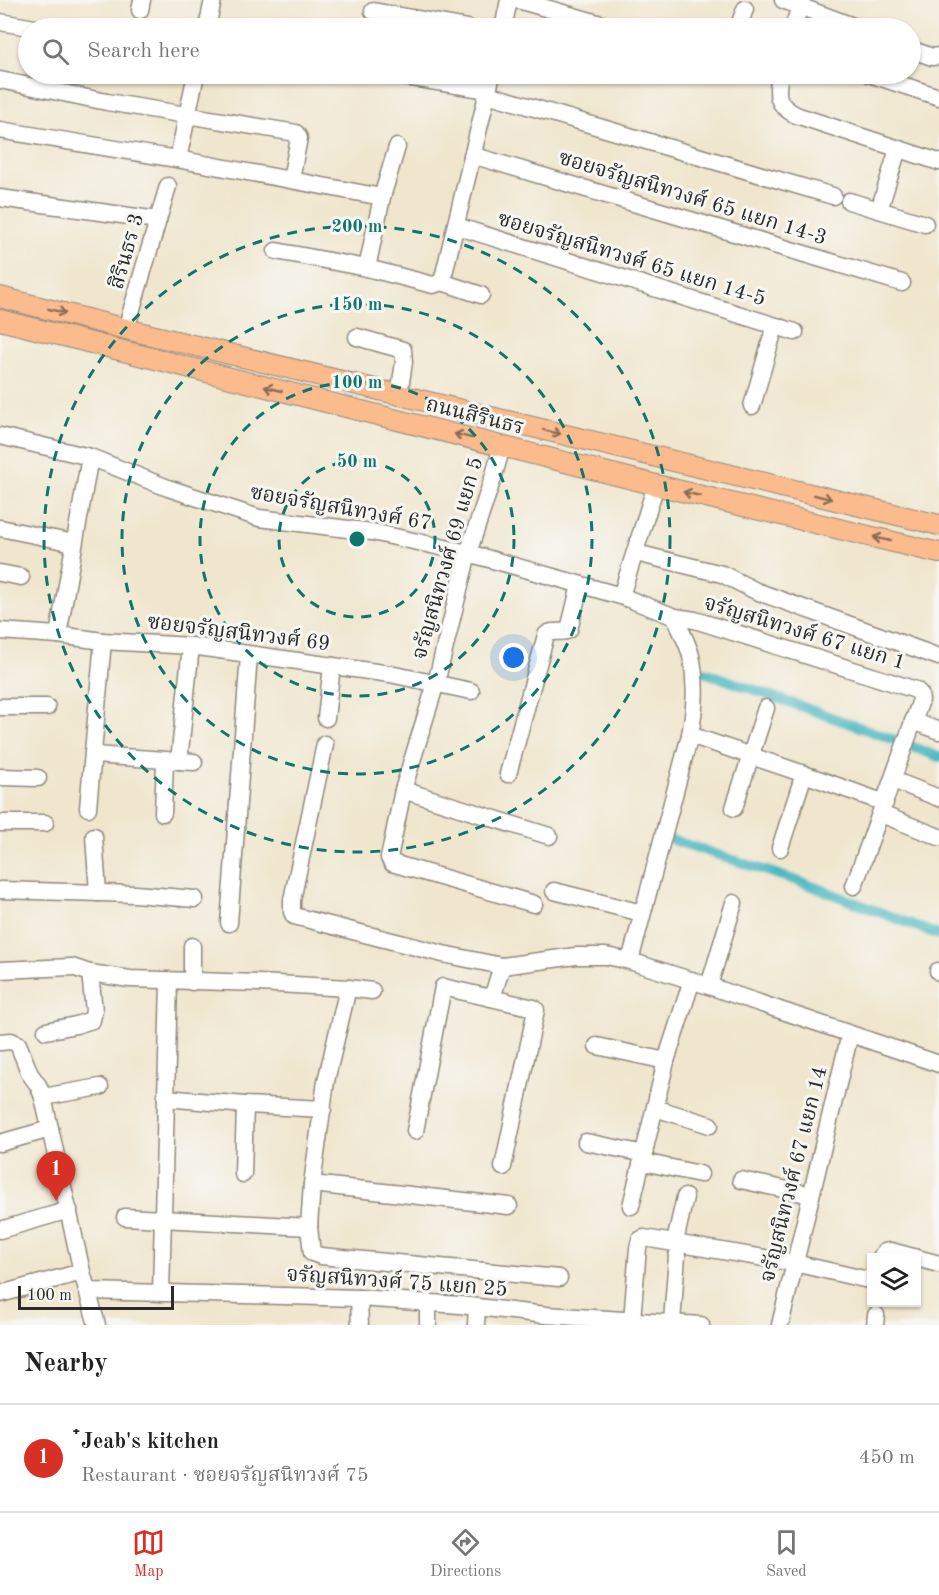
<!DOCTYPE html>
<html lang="en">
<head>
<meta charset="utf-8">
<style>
  :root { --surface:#fff; --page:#f6f6f6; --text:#222; --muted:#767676; --line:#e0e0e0; --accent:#d93025 }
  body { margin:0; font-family:"Old Standard TT","Noto Serif Thai",serif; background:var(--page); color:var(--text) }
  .controls { position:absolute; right:18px; bottom:18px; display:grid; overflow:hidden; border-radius:0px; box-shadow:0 2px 4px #0004 }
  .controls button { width:54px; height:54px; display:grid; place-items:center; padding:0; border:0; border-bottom:2px solid var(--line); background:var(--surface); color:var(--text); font:30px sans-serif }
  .scale { position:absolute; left:18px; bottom:15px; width:156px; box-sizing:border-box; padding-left:6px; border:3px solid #2b2b2b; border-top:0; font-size:16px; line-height:21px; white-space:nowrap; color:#2b2b2b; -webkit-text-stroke:4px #f6f6f2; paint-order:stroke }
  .you { position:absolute; left:514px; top:658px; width:21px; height:21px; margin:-15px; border:4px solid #fff; border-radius:50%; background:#1a73e8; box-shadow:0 0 0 9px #1a73e833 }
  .badge { display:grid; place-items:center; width:39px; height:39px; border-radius:50%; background:var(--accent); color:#fff; font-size:20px; font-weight:700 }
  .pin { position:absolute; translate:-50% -50px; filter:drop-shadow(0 2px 3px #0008) }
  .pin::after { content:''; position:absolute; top:32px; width:21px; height:18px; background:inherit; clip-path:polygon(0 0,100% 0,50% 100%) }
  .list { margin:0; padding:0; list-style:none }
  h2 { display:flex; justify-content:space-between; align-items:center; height:78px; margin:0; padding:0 24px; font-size:26px }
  h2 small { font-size:20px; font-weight:400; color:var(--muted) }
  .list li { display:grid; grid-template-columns:39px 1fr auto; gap:18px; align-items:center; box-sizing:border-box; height:108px; padding:0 24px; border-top:2px solid var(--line) }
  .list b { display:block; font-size:22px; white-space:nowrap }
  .list p { margin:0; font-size:20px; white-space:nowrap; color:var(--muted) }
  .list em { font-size:20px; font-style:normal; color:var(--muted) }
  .icon { flex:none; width:33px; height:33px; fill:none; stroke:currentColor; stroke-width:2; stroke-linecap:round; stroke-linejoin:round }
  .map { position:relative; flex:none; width:939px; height:1325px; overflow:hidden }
  .search { position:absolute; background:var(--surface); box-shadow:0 2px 4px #0004; left:18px; right:18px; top:18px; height:66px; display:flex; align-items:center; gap:15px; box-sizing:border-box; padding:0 21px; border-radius:33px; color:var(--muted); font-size:22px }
  .sheet { height:186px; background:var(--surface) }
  nav { display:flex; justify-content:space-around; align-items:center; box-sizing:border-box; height:84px; border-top:2px solid var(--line); background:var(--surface); font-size:16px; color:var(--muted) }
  nav a { display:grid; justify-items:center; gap:3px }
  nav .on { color:var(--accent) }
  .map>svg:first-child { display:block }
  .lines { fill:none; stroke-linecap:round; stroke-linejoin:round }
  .canal { stroke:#47b6c1; stroke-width:10 }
  .minor-casing { stroke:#8e887c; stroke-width:19 }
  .major-casing { stroke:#8e887c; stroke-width:22 }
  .minor { stroke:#fff; stroke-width:16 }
  .major { stroke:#fbbb8c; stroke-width:20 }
  .oneway { stroke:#896c57 }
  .ring { fill:none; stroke:#0f766e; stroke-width:3; stroke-dasharray:10 8 }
  .labels { text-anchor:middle; stroke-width:6; stroke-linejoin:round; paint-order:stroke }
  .street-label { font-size:21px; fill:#2b2b2b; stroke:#f6f6f2 }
  .centre { fill:#0f766e; stroke:#f6f6f2; stroke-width:3 }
  .ring-label { font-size:18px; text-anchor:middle; font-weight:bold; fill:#0f766e; stroke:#f6f6f2; stroke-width:6; stroke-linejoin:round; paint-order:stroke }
</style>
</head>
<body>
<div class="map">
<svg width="939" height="1325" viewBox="0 0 939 1325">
  <rect width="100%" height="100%" fill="#f6f6f2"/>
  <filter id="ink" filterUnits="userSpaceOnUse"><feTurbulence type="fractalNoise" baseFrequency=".0167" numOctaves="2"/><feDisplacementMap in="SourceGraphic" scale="12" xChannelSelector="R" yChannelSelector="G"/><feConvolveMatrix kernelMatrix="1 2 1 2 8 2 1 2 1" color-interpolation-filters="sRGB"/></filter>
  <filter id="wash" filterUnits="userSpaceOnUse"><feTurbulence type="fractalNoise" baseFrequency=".008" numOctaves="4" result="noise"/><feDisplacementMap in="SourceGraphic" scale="24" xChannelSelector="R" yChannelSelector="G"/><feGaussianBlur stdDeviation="1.35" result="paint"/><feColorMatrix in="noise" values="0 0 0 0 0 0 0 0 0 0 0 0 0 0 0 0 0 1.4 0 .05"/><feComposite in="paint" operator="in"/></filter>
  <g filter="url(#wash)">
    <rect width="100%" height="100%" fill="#f0e6ce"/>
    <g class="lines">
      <g class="canal">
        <path d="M 704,672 L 887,737 L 939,757"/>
        <path d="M 673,840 L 809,885 L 939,935"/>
      </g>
    </g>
  </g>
  <g filter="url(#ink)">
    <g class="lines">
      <g class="minor-casing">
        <g id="minor">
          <path d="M 518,0 L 615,28"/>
          <path d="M 783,0 L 858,28"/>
          <path d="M 140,10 L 142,0"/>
          <path d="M 373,11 L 468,28"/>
          <path d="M 0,22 L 35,28"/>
          <path d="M 207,28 L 213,0"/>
          <path d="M 503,28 L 509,0"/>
          <path d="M 738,28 L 745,9"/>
          <path d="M 793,28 L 800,6"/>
          <path d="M 910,49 L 932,57 L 939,56"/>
          <path d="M 387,74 L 488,90"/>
          <path d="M 780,74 C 776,95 776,105 796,115 L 939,162"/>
          <path d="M 869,74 L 939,97"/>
          <path d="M 0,80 L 107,102 L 296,133 L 299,138 L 291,179"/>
          <path d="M 487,94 L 833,196"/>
          <path d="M 0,130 L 177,159 L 382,197"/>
          <path d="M 472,155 L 902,283"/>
          <path d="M 178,159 L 196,74"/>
          <path d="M 0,198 L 158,220"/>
          <path d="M 849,201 L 925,224"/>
          <path d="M 879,210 L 898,149"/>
          <path d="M 456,226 L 795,332"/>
          <path d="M 276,251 L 367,268 L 433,285 L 442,282"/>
          <path d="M 367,268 L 382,197 L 397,147"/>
          <path d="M 442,282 L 492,74"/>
          <path d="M 442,282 L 481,295"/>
          <path d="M 126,329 L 168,186"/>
          <path d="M 357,337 L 403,350 L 404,362 L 399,395"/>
          <path d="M 752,406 L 775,326"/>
          <path d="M 0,436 L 90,457 L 168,488 L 259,518 L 372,532 L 468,553 L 621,596 L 675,617 L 695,620 L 916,690 L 920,694 L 921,700 L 854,886"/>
          <path d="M 502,446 L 494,475 L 468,553 L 436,683 L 403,790 L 389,858 L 392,863 L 534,904"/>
          <path d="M 0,528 L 74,543"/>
          <path d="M 636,553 L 722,574 L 756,591 L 939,657"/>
          <path d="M 0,573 L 21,577"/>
          <path d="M 621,596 L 656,485"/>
          <path d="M 0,631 L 58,635 L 103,641 L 191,646 L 390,674 L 471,691"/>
          <path d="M 58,635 L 90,457"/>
          <path d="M 0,707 L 47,707"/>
          <path d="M 326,718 L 332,666"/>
          <path d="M 913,721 L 939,731"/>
          <path d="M 690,735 L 804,774 L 885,803"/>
          <path d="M 325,744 L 292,900 L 292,912 L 294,916 L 443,954 L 502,966 L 576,956 L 606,956 L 630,961 L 709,986 L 939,1064"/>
          <path d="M 94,755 L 194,762"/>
          <path d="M 179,761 L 191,646"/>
          <path d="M 508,774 L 546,635 C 552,629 562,634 569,630 L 580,585"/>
          <path d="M 0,777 L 38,778"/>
          <path d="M 893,780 L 939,798"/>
          <path d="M 403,790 L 549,836"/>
          <path d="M 88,808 L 103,641"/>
          <path d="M 734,808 L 766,708"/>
          <path d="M 163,813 L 165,761"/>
          <path d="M 881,814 L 939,837"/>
          <path d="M 0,823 L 45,823"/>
          <path d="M 94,836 L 98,893"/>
          <path d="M 780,848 L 804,774"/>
          <path d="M 0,890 L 135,894 L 195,899"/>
          <path d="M 554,891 L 642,913"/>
          <path d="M 229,923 L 249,655"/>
          <path d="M 192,946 L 192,982"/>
          <path d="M 630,961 L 690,735 C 695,708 697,684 691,656 C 688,643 680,630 675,617"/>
          <path d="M 0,970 L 72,967 L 90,973 L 130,979 L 259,983 L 348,988 L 372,991"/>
          <path d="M 938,971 L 939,972"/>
          <path d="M 709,986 L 734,903"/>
          <path d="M 348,988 L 326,1081 L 312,1184 L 309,1227 L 312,1253 L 321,1256 L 559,1278"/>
          <path d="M 492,998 L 502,966"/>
          <path d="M 46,1031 L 76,1025 L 92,1020 L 94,1011 L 90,973"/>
          <path d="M 0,1042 L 11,1041 L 18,1044 L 30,1074 L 38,1085 L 43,1097 L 82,1272 L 97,1325"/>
          <path d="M 597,1046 L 666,1061"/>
          <path d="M 43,1097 L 100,1087"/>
          <path d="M 166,1098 L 245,1105 L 323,1109"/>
          <path d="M 655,1108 L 710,1125"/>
          <path d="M 415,1131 L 443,987 L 534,1008 L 536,1010 L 503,1167"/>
          <path d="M 586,1142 L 645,1154"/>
          <path d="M 0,1143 L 50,1129"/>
          <path d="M 643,1162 L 700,1174"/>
          <path d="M 243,1174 L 245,1105"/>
          <path d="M 741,1180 L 811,1195"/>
          <path d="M 312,1184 L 509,1206"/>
          <path d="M 631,1206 L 666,1061 L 692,980"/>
          <path d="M 125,1217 L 309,1227"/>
          <path d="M 0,1230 L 69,1210"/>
          <path d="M 675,1242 L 685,1197"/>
          <path d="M 881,1258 C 883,1252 885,1251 891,1251 L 939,1264"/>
          <path d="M 88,1291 L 359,1298 L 460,1305 L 546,1315 L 701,1325"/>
          <path d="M 161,1293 L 169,981"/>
          <path d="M 0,1294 L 82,1272"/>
          <path d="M 359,1298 L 360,1325"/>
          <path d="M 632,1320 L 638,1248 L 640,1240 L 644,1238 L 794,1263 L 864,1279 L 872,1278"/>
          <path d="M 672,1322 L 677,1256"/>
          <path d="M 428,1325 L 428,1303"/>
          <path d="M 476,1325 L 477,1307"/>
          <path d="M 780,1325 L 850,1034"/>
          <path d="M 875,1325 L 876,1315"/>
        </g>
      </g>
      <g class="major-casing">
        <g id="major">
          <path d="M 0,297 L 126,329 L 939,525"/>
          <path d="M 0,320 L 656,485 L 939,553"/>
        </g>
      </g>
      <use href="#minor" class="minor"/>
      <use href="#major" class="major"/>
    </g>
    <defs><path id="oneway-shaft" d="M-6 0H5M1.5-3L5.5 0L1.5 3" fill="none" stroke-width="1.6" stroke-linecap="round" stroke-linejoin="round" transform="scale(1.5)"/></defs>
    <g class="oneway">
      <use href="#oneway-shaft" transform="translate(57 311) rotate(14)"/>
      <use href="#oneway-shaft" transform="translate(273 389) rotate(-166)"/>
      <use href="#oneway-shaft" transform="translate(552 432) rotate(14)"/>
      <use href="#oneway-shaft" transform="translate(463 436) rotate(-166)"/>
      <use href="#oneway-shaft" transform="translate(692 494) rotate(-167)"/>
      <use href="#oneway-shaft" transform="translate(823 497) rotate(14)"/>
      <use href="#oneway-shaft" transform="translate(882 539) rotate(-167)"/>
    </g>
  </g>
  <g class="ring">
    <circle cx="357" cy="539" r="78"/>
    <circle cx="357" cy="539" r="157"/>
    <circle cx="357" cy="539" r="235"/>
    <circle cx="357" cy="539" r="313"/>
  </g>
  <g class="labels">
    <g class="street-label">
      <text transform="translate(693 197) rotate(17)" y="7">ซอยจรัญสนิทวงศ์ 65 แยก 14-3</text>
      <text transform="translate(126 251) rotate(-74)" y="7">สิรินธร 3</text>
      <text transform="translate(632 258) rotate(17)" y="7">ซอยจรัญสนิทวงศ์ 65 แยก 14-5</text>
      <text transform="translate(475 415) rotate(14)" y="7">ถนนสิรินธร</text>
      <text transform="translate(341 507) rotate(10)" y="7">ซอยจรัญสนิทวงศ์ 67</text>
      <text transform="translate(447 558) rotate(-74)" y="7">จรัญสนิทวงศ์ 69 แยก 5</text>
      <text transform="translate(239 632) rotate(7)" y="7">ซอยจรัญสนิทวงศ์ 69</text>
      <text transform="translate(805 632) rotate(17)" y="7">จรัญสนิทวงศ์ 67 แยก 1</text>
      <text transform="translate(793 1174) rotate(-76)" y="7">จรัญสนิทวงศ์ 67 แยก 14</text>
      <text transform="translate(397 1281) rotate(4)" y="7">จรัญสนิทวงศ์ 75 แยก 25</text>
    </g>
  </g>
  <circle cx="357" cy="539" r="9" class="centre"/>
  <g class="ring-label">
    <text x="357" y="232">200 m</text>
    <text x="357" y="310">150 m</text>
    <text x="357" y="388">100 m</text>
    <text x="357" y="467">50 m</text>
  </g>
</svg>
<div class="controls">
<button><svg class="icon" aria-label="layers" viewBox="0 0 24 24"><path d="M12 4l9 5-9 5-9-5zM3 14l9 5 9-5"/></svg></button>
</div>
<div class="scale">100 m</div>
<div class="you"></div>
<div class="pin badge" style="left:56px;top:1201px">1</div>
<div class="search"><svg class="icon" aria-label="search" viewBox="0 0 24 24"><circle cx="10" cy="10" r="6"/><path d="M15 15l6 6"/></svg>Search here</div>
</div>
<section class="sheet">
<h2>Nearby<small></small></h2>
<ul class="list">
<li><span class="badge">1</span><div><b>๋Jeab's kitchen</b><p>Restaurant · ซอยจรัญสนิทวงศ์ 75</p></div><em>450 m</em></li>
</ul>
</section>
<nav>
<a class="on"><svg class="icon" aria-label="map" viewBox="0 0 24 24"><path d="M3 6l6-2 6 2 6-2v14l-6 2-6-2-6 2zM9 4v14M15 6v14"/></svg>Map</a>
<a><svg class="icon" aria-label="directions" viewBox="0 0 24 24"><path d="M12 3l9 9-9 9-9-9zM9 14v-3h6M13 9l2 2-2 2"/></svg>Directions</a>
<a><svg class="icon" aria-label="saved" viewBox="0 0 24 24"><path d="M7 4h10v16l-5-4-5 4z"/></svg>Saved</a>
</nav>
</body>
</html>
